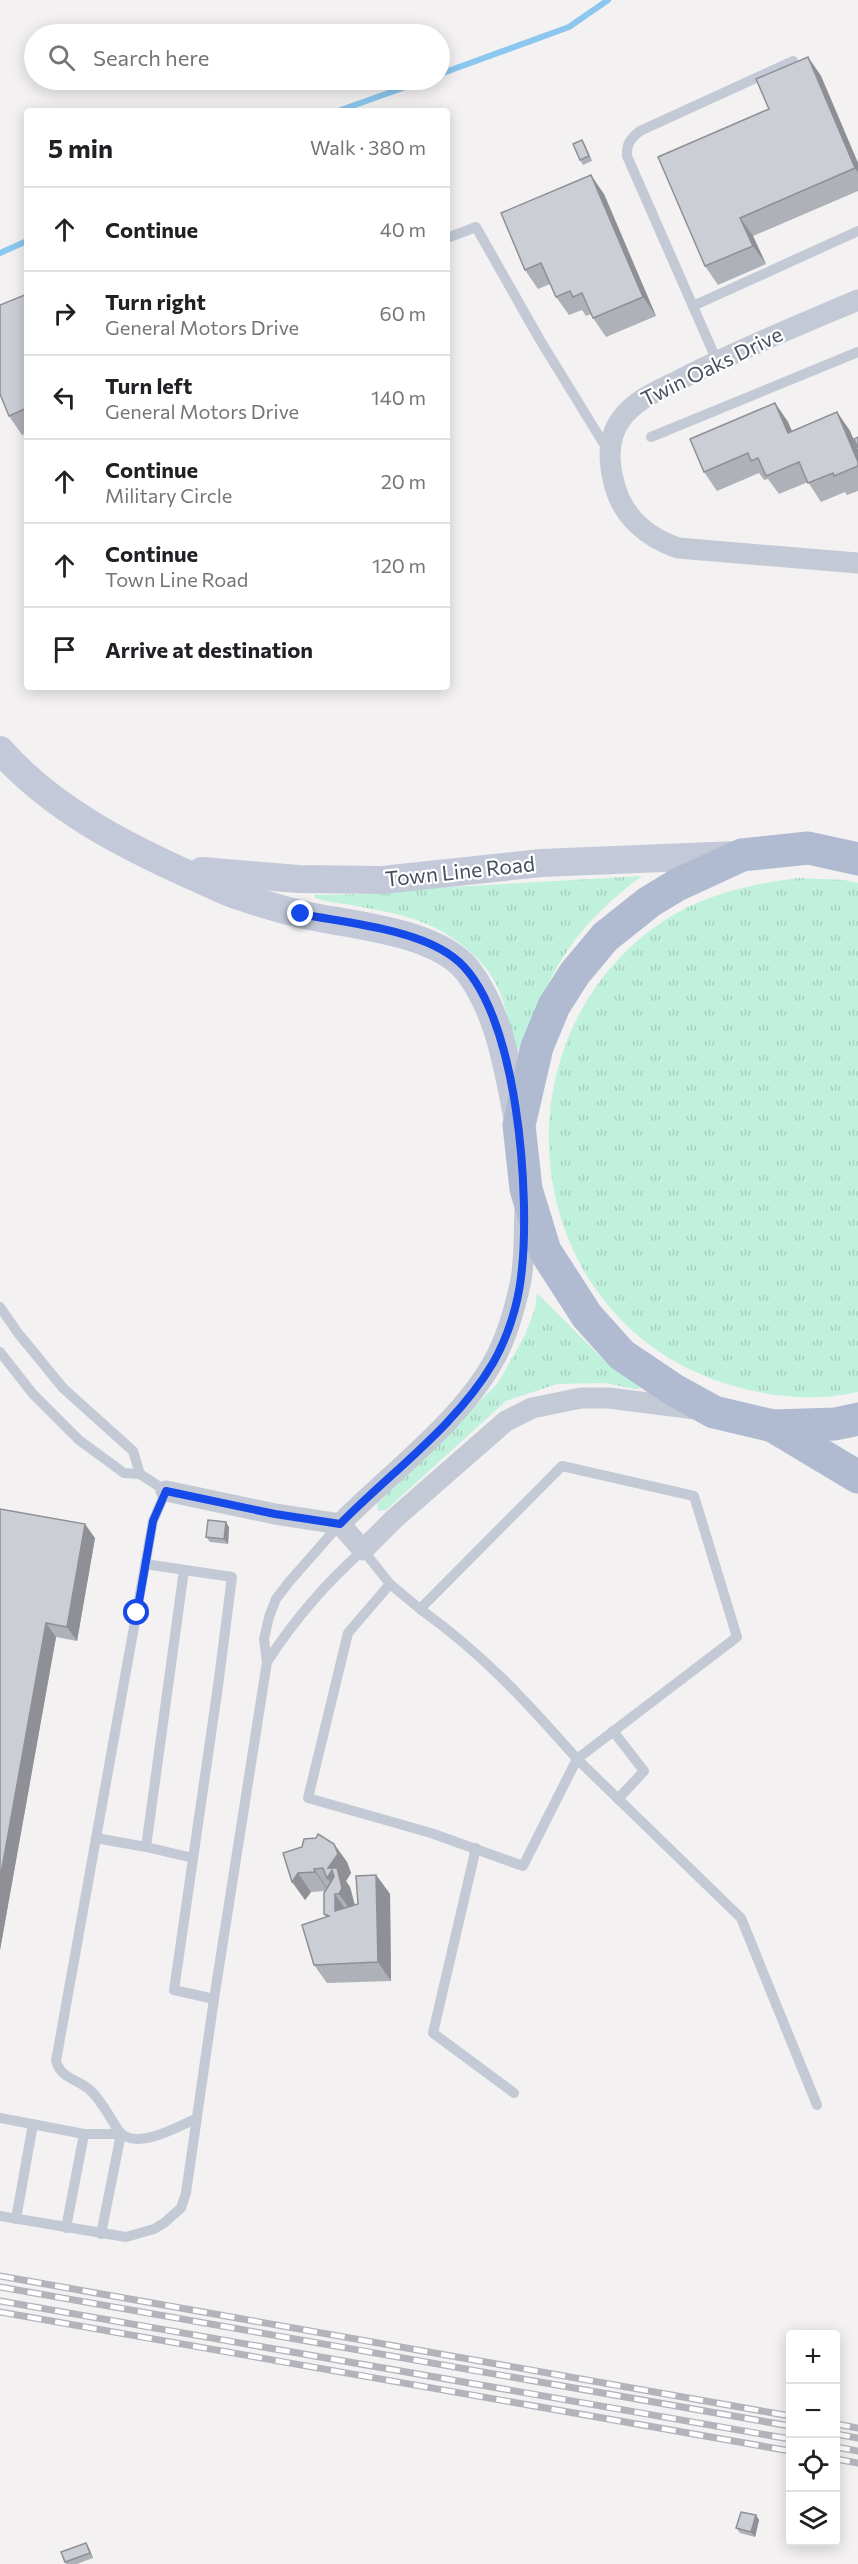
<!DOCTYPE html>
<html lang="en">
<head>
<meta charset="utf-8">
<style>
  :root { --surface:#fff; --page:#f6f6f6; --text:#202124; --muted:#757577; --line:#e0e0e0 }
  body { margin:0; font-family:Commissioner,sans-serif; background:var(--page); color:var(--text) }
  .controls { position:absolute; right:18px; bottom:18px; display:grid; overflow:hidden; border-radius:6px; box-shadow:0 3px 15px #0003 }
  .controls button { width:54px; height:54px; display:grid; place-items:center; padding:0; border:0; border-bottom:2px solid var(--line); background:var(--surface); color:var(--text); font:30px sans-serif }
  .stop { position:absolute; width:18px; height:18px; margin:-14px; border:4px solid #1549e8; border-radius:50%; background:#fff }
  .stop.end { background:#1549e8; border-color:#fff; box-shadow:0 2px 6px #0008 }
  .list { margin:0; padding:0; list-style:none }
  h2 { display:flex; justify-content:space-between; align-items:center; height:78px; margin:0; padding:0 24px; font-size:26px }
  h2 small { font-size:20px; font-weight:400; color:var(--muted) }
  .list li { display:grid; grid-template-columns:39px 1fr auto; gap:18px; align-items:center; box-sizing:border-box; height:84px; padding:0 24px; border-top:2px solid var(--line) }
  .list b { display:block; font-size:22px; white-space:nowrap }
  .list p { margin:0; font-size:20px; white-space:nowrap; color:var(--muted) }
  .list em { font-size:20px; font-style:normal; color:var(--muted) }
  .icon { flex:none; width:33px; height:33px; fill:none; stroke:currentColor; stroke-width:2; stroke-linecap:round; stroke-linejoin:round }
  .map { position:relative; flex:none; width:858px; height:2564px; overflow:hidden }
  .search { position:absolute; background:var(--surface); box-shadow:0 3px 15px #0003; left:24px; top:24px; width:426px; height:66px; display:flex; align-items:center; gap:15px; box-sizing:border-box; padding:0 21px; border-radius:33px; color:var(--muted); font-size:22px }
  .panel { position:absolute; background:var(--surface); box-shadow:0 3px 15px #0003; left:24px; top:108px; width:426px; height:582px; border-radius:6px }
  .map>svg:first-child { display:block }
  .grass { fill:url(#grass-tufts) }
  .lines { fill:none; stroke-linecap:round; stroke-linejoin:round }
  .stream { stroke:#8bc7ee; stroke-width:6 }
  .lane { stroke:#c4cad5; stroke-width:10 }
  .street { stroke:#c4cad5; stroke-width:21 }
  .secondary { stroke:#c3c9d9; stroke-width:28 }
  .primary { stroke:#b0bad0; stroke-width:33 }
  .rail-casing { stroke:#b3b4bb; stroke-width:7 }
  .rail { stroke:#fff; stroke-width:4.5; stroke-dasharray:14; stroke-linecap:butt }
  .wall { fill:#afb1b8 }
  .shaded-wall { fill:#8f9096 }
  .building { fill:#ccced6; stroke:#8f9096; stroke-width:1.5 }
  .route { stroke:#1549e8; stroke-width:8 }
  .labels { text-anchor:middle; stroke-width:4.5; stroke-linejoin:round; paint-order:stroke }
  .street-label { font-size:21px; fill:#484f5f; stroke:#fff }
</style>
</head>
<body>
<div class="map">
<svg width="858" height="2564" viewBox="0 0 858 2564">
  <defs>
    <pattern id="grass-tufts" width="24" height="20" patternUnits="userSpaceOnUse" patternTransform="scale(1.5)"><rect width="24" height="20" fill="#bff1dc"/><path d="M3 7l-1-3M5 7V3M7 7l1-3M15 17l-1-3M17 17v-4M19 17l1-3" fill="none" stroke="#a6d0bf"/></pattern>
  </defs>
  <rect width="100%" height="100%" fill="#f3f1f1"/>
  <g class="grass">
    <path d="M 642,876 C 572,928 547,973 521,1055 C 508,1035 508,1007 497,986 C 489,969 476,956 462,945 C 427,917 393,913 351,905 C 340,903 326,902 315,898 L 315,895 L 365,894 L 417,889 Z"/>
    <path d="M 798,878 L 844,880 L 858,883 L 858,1392 C 813,1402 767,1397 724,1383 C 519,1317 487,1038 665,920 C 706,894 751,884 798,878 Z"/>
    <path d="M 537,1293 L 600,1356 L 641,1388 L 636,1389 L 604,1383 L 557,1384 L 506,1401 L 386,1510 L 378,1511 L 377,1504 L 498,1383 L 525,1335 L 535,1309 Z"/>
  </g>
  <g class="lines">
    <g class="stream">
      <path d="M 440,74 L 569,27 L 608,0"/>
      <path d="M 338,111 L 425,80"/>
      <path d="M 0,253 L 27,241"/>
    </g>
    <g class="lane">
      <path d="M 447,238 L 476,227 L 540,340 L 607,449"/>
      <path d="M 693,306 L 858,231"/>
      <path d="M 717,361 L 627,156 C 626,144 631,138 640,131 L 793,61"/>
      <path d="M 651,437 L 858,352"/>
      <path d="M 0,1307 L 18,1333 L 63,1388 L 133,1451 L 140,1474"/>
      <path d="M 0,1352 L 33,1394 L 79,1440 L 124,1473 L 140,1474 L 166,1491 L 153,1521 L 56,2061 C 62,2080 77,2078 90,2090 C 103,2102 109,2117 119,2131 C 135,2152 179,2126 197,2118"/>
      <path d="M 145,1564 L 232,1577 L 218,1686 L 174,1990 L 214,1999"/>
      <path d="M 184,1570 L 146,1847 L 193,1858"/>
      <path d="M 390,1584 L 348,1633 L 308,1798 L 431,1833 L 523,1866 L 577,1759 L 741,1918 L 817,2105"/>
      <path d="M 267,1662 C 294,1620 326,1583 363,1550 L 390,1584 L 420,1609 L 562,1466 L 694,1496 L 737,1637 L 577,1759 C 526,1701 483,1654 420,1609"/>
      <path d="M 613,1731 L 644,1771 L 618,1799"/>
      <path d="M 96,1838 L 146,1847"/>
      <path d="M 476,1848 L 433,2033 L 514,2093"/>
      <path d="M 0,2118 L 84,2134 L 66,2228"/>
      <path d="M 84,2134 L 121,2134 L 101,2234"/>
      <path d="M 0,2216 L 126,2237 L 154,2229 L 164,2223 L 181,2208 L 186,2193 L 214,1999 L 267,1662 L 264,1639 L 269,1617 L 276,1599 L 289,1582 L 340,1524"/>
      <path d="M 16,2219 L 33,2124"/>
    </g>
    <g class="street">
      <path d="M 858,300 C 799,325 740,349 683,378 C 662,389 637,398 622,418 C 607,437 608,460 614,483 C 622,516 646,537 678,548 L 858,563"/>
      <path d="M 166,1491 L 275,1514 L 340,1524 L 363,1550 L 394,1519 L 506,1421 L 532,1408 L 581,1398 L 609,1398 L 695,1409"/>
      <path d="M 340,1524 C 389,1474 459,1423 493,1362 C 507,1338 515,1308 521,1280 C 525,1257 524,1231 525,1208"/>
    </g>
    <g class="secondary">
      <path d="M 0,750 C 51,808 123,845 192,876 C 209,883 225,892 242,897 C 262,904 283,910 304,915 C 350,925 437,931 468,971 C 501,1015 508,1072 519,1125"/>
      <path d="M 202,871 L 298,879 L 382,880 L 541,863 L 737,855"/>
    </g>
    <g class="primary">
      <path d="M 858,859 L 808,848 L 742,855 L 677,885 L 649,902 L 605,937 L 575,973 L 554,1006 L 537,1047 L 519,1125 L 526,1189 L 545,1251 L 587,1316 L 622,1355 L 674,1390 L 714,1412 L 773,1426 L 835,1424 L 858,1419"/>
      <path d="M 773,1426 L 858,1477"/>
    </g>
    <g class="rail-casing">
      <g id="rail">
        <path d="M 0,2276 L 790,2416"/>
        <path d="M 0,2287 L 790,2426"/>
        <path d="M 0,2301 L 790,2439"/>
        <path d="M 0,2312 L 790,2451"/>
        <path d="M 836,2424 L 858,2428"/>
        <path d="M 836,2434 L 858,2438"/>
        <path d="M 836,2447 L 858,2451"/>
        <path d="M 836,2459 L 858,2463"/>
      </g>
    </g>
    <use href="#rail" class="rail"/>
  </g>
  <g class="wall">
    <path d="M 808,57 L 821,76 L 858,163 L 858,191 L 753,236 L 766,264 L 718,285 L 705,266 L 769,109 Z"/>
    <path d="M 582,140 L 585,145 L 592,161 L 583,165 L 580,160 Z"/>
    <path d="M 604,194 L 656,316 L 606,337 L 593,318 L 591,314 L 586,316 L 582,310 L 569,315 L 556,297 L 550,284 L 538,289 L 525,270 Z"/>
    <path d="M 27,294 L 27,433 L 22,435 L 9,416 Z"/>
    <path d="M 775,403 L 788,422 L 792,432 L 837,412 L 850,431 L 858,450 L 858,491 L 847,495 L 845,492 L 821,502 L 808,482 L 779,494 L 768,479 L 764,480 L 759,473 L 717,491 L 704,472 Z"/>
    <path d="M 0,1509 L 95,1538 L 77,1641 L 56,1637 L 0,1950 Z"/>
    <path d="M 229,1527 L 228,1544 L 210,1542 L 206,1537 Z"/>
    <path d="M 334,1844 L 347,1862 L 351,1873 L 346,1881 L 350,1887 L 355,1905 L 358,1904 L 376,1875 L 390,1894 L 391,1981 L 327,1983 L 314,1965 L 326,1917 L 324,1914 L 325,1891 L 311,1892 L 305,1900 L 283,1853 Z"/>
    <path d="M 756,2515 L 759,2520 L 755,2537 L 740,2533 L 736,2528 Z"/>
    <path d="M 86,2543 L 89,2548 L 93,2558 L 77,2564 L 66,2564 L 65,2562 Z"/>
  </g>
  <g class="shaded-wall">
    <path d="M 808,57 L 821,76 L 858,163 L 858,172 L 855,168 Z"/>
    <path d="M 582,140 L 585,145 L 592,161 L 589,156 Z"/>
    <path d="M 591,175 L 604,194 L 656,316 L 643,297 Z"/>
    <path d="M 740,218 L 753,236 L 766,264 L 753,246 Z"/>
    <path d="M 775,403 L 788,422 L 801,452 L 788,433 Z"/>
    <path d="M 837,412 L 850,431 L 858,450 L 858,462 Z"/>
    <path d="M 226,1522 L 229,1527 L 228,1544 L 224,1539 Z"/>
    <path d="M 85,1524 L 95,1538 L 77,1641 L 67,1627 Z"/>
    <path d="M 46,1623 L 56,1637 L 0,1950 L 0,1879 Z"/>
    <path d="M 334,1844 L 347,1862 L 351,1873 L 346,1881 L 350,1887 L 355,1906 L 352,1912 L 327,1878 Z"/>
    <path d="M 314,1869 L 327,1888 L 328,1891 L 315,1872 Z"/>
    <path d="M 298,1873 L 311,1892 L 305,1900 L 292,1882 Z"/>
    <path d="M 376,1875 L 390,1894 L 391,1981 L 378,1962 Z"/>
    <path d="M 335,1894 L 348,1913 L 335,1911 Z"/>
    <path d="M 756,2515 L 759,2520 L 755,2537 L 751,2532 Z"/>
    <path d="M 86,2543 L 89,2548 L 93,2558 L 90,2553 Z"/>
  </g>
  <g class="building">
    <path d="M 808,57 L 855,168 L 740,218 L 753,246 L 705,266 L 658,157 L 769,109 L 756,79 Z"/>
    <path d="M 582,140 L 589,156 L 580,160 L 573,144 Z"/>
    <path d="M 591,175 L 643,297 L 593,318 L 582,293 L 573,297 L 570,291 L 556,297 L 541,263 L 525,270 L 501,213 Z"/>
    <path d="M 27,294 L 27,408 L 9,416 L 0,394 L 0,305 Z"/>
    <path d="M 775,403 L 788,433 L 837,412 L 858,462 L 858,466 L 834,476 L 833,473 L 808,483 L 799,462 L 766,476 L 758,458 L 751,461 L 748,453 L 704,472 L 690,439 Z"/>
    <path d="M 858,437 L 858,448 L 854,439 Z"/>
    <path d="M 0,1509 L 85,1524 L 67,1627 L 46,1623 L 0,1879 Z"/>
    <path d="M 208,1520 L 226,1522 L 224,1539 L 206,1537 Z"/>
    <path d="M 318,1834 L 334,1844 L 338,1854 L 328,1868 L 337,1868 L 342,1888 L 339,1894 L 335,1894 L 335,1911 L 358,1904 L 356,1876 L 376,1875 L 378,1962 L 314,1965 L 302,1925 L 329,1916 L 324,1914 L 324,1893 L 334,1877 L 332,1870 L 327,1878 L 323,1868 L 314,1869 L 315,1872 L 298,1873 L 292,1882 L 283,1853 L 302,1847 L 304,1839 L 316,1838 Z"/>
    <path d="M 741,2512 L 756,2515 L 751,2532 L 736,2528 Z"/>
    <path d="M 86,2543 L 90,2553 L 65,2562 L 61,2552 Z"/>
  </g>
  <g class="lines">
    <path class="route" d="M 137,1613 L 153,1521 L 166,1491 L 275,1514 L 340,1524 C 391,1472 456,1426 493,1363 C 507,1339 518,1305 521,1277 C 531,1202 519,1005 453,957 C 416,929 347,923 301,914"/>
  </g>
  <g class="labels">
    <g class="street-label">
      <text transform="translate(712 367) rotate(-26)" y="7">Twin Oaks Drive</text>
      <text transform="translate(460 872) rotate(-6)" y="7">Town Line Road</text>
    </g>
  </g>
</svg>
<div class="controls">
<button>+</button>
<button>−</button>
<button><svg class="icon" aria-label="locate" viewBox="0 0 24 24"><circle cx="12" cy="12" r="6"/><path d="M12 2v4M12 18v4M2 12h4M18 12h4"/></svg></button>
<button><svg class="icon" aria-label="layers" viewBox="0 0 24 24"><path d="M12 4l9 5-9 5-9-5zM3 14l9 5 9-5"/></svg></button>
</div>
<div class="stop" style="left:137px;top:1613px"></div>
<div class="stop end" style="left:301px;top:914px"></div>
<div class="search"><svg class="icon" aria-label="search" viewBox="0 0 24 24"><circle cx="10" cy="10" r="6"/><path d="M15 15l6 6"/></svg>Search here</div>
<section class="panel">
<h2>5 min<small>Walk · 380 m</small></h2>
<ul class="list">
<li><svg class="icon" aria-label="ahead" viewBox="0 0 24 24"><path d="M12 20V5M6 11l6-6 6 6"/></svg><div><b>Continue</b></div><em>40 m</em></li>
<li><svg class="icon" aria-label="right" viewBox="0 0 24 24"><path d="M7 20v-9h11M14 6l5 5-5 5"/></svg><div><b>Turn right</b><p>General Motors Drive</p></div><em>60 m</em></li>
<li><svg class="icon" aria-label="left" viewBox="0 0 24 24"><path d="M17 20v-9H6M10 6l-5 5 5 5"/></svg><div><b>Turn left</b><p>General Motors Drive</p></div><em>140 m</em></li>
<li><svg class="icon" aria-label="ahead" viewBox="0 0 24 24"><path d="M12 20V5M6 11l6-6 6 6"/></svg><div><b>Continue</b><p>Military Circle</p></div><em>20 m</em></li>
<li><svg class="icon" aria-label="ahead" viewBox="0 0 24 24"><path d="M12 20V5M6 11l6-6 6 6"/></svg><div><b>Continue</b><p>Town Line Road</p></div><em>120 m</em></li>
<li><svg class="icon" aria-label="arrive" viewBox="0 0 24 24"><path d="M6 21V4h12l-3 4 3 4H6"/></svg><div><b>Arrive at destination</b></div></li>
</ul>
</section>
</div>
</body>
</html>
